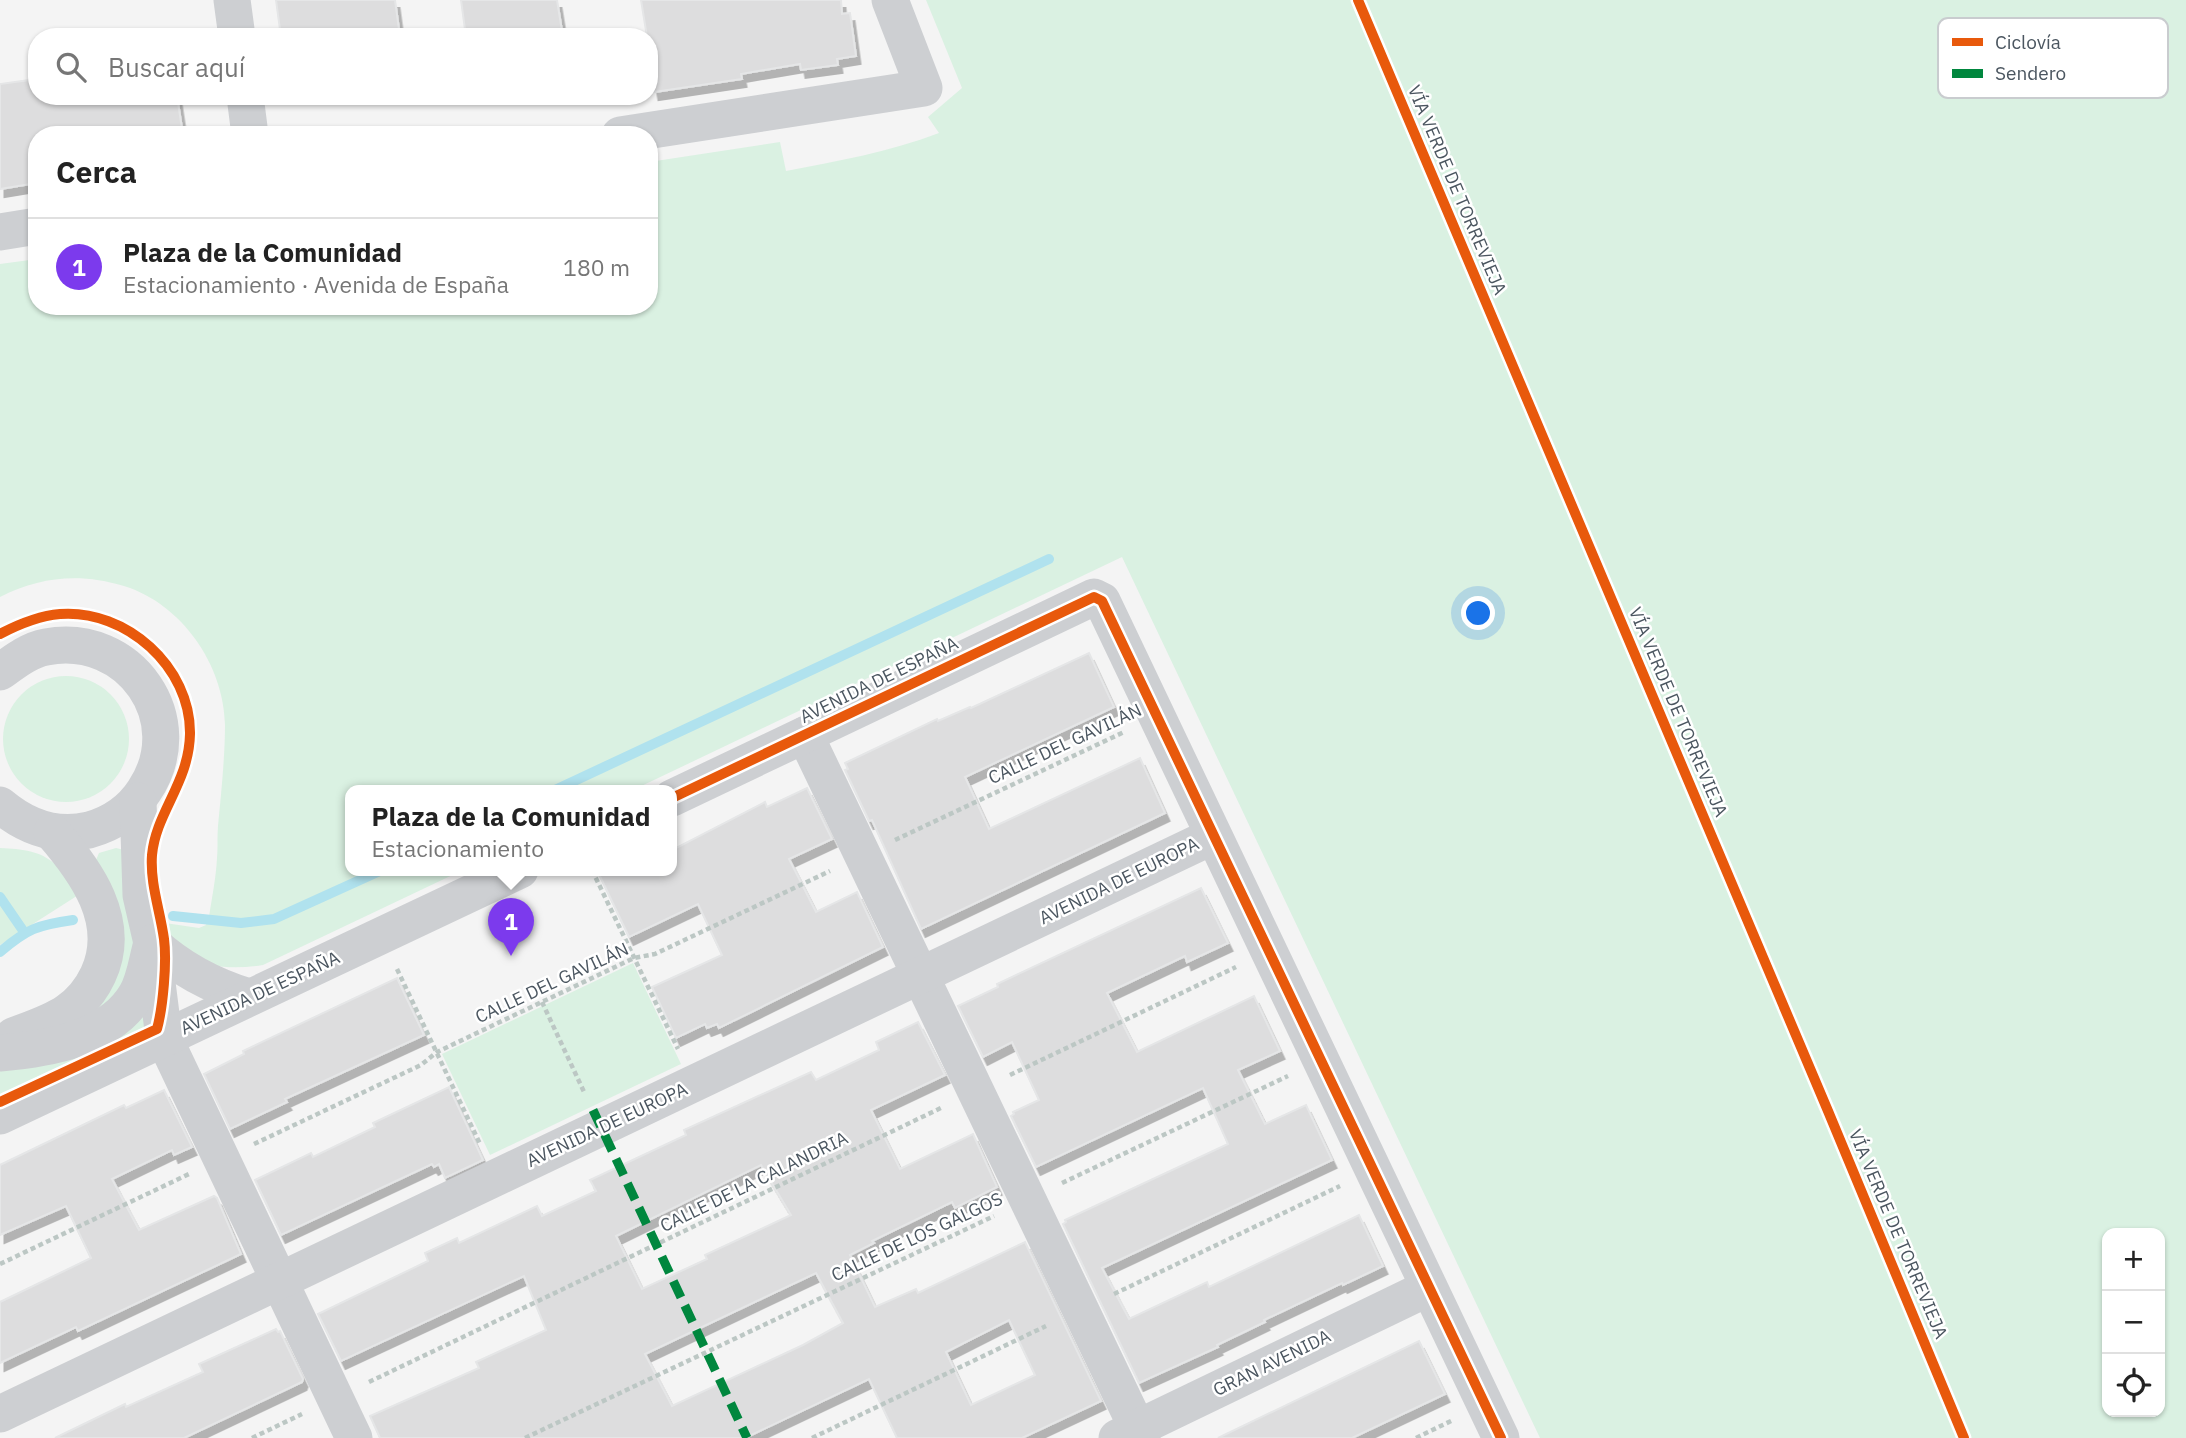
<!DOCTYPE html>
<html lang="es">
<head>
<meta charset="utf-8">
<style>
  :root { --surface:#fff; --page:#f6f6f6; --text:#222; --muted:#767676; --line:#e0e0e0; --accent:#7c3aed }
  body { margin:0; font-family:"IBM Plex Sans",sans-serif; background:var(--page); color:var(--text) }
  .controls { position:absolute; right:21px; bottom:21px; display:grid; overflow:hidden; border-radius:14px; box-shadow:0 2px 5px #0004 }
  .controls button { width:63px; height:63px; display:grid; place-items:center; padding:0; border:0; border-bottom:2px solid var(--line); background:var(--surface); color:var(--text); font:35px sans-serif }
  .you { position:absolute; left:1479px; top:614px; width:24px; height:24px; margin:-18px; border:5px solid #fff; border-radius:50%; background:#1a73e8; box-shadow:0 0 0 10px #1a73e833 }
  .badge { display:grid; place-items:center; width:46px; height:46px; border-radius:50%; background:var(--accent); color:#fff; font-size:23px; font-weight:700 }
  .pin { position:absolute; translate:-50% -58px; filter:drop-shadow(0 2px 4px #0008) }
  .pin::after { content:''; position:absolute; top:37px; width:24px; height:21px; background:inherit; clip-path:polygon(0 0,100% 0,50% 100%) }
  .popup { position:absolute; left:345px; top:785px; width:332px; height:91px; box-sizing:border-box; display:grid; place-content:center; border-radius:14px; background:var(--surface); filter:drop-shadow(0 2px 5px #0005); font-size:23px; white-space:nowrap; color:var(--muted) }
  .popup b { font-size:26px; color:var(--text) }
  .popup::after { content:''; position:absolute; left:50%; top:100%; margin-left:-14px; border:14px solid transparent; border-top-color:var(--surface) }
  .list { margin:0; padding:0; list-style:none }
  h2 { display:flex; justify-content:space-between; align-items:center; height:91px; margin:0; padding:0 28px; font-size:30px }
  h2 small { font-size:23px; font-weight:400; color:var(--muted) }
  .list li { display:grid; grid-template-columns:46px 1fr auto; gap:21px; align-items:center; box-sizing:border-box; height:98px; padding:0 28px; border-top:2px solid var(--line) }
  .list b { display:block; font-size:26px; white-space:nowrap }
  .list p { margin:0; font-size:23px; white-space:nowrap; color:var(--muted) }
  .list em { font-size:23px; font-style:normal; color:var(--muted) }
  .icon { flex:none; width:38px; height:38px; fill:none; stroke:currentColor; stroke-width:2; stroke-linecap:round; stroke-linejoin:round }
  .map { position:relative; flex:none; width:2186px; height:1438px; overflow:hidden }
  .search { position:absolute; background:var(--surface); box-shadow:0 2px 5px #0004; left:28px; top:28px; width:630px; height:77px; display:flex; align-items:center; gap:18px; box-sizing:border-box; padding:0 24px; border-radius:28px; color:var(--muted); font-size:26px }
  .panel { position:absolute; background:var(--surface); box-shadow:0 2px 5px #0004; left:28px; top:126px; width:630px; height:189px; border-radius:28px }
  .map>svg:first-child { display:block }
  .green { fill:#daf1e2; fill-rule:evenodd }
  .lines { fill:none; stroke-linecap:round; stroke-linejoin:round }
  .stream { stroke:#b0e2ee; stroke-width:10 }
  .building { fill:#ddddde; stroke:#e5e6e7; stroke-width:2; fill-rule:evenodd; filter:url(#shadow) }
  .path { stroke:#bcc7c4; stroke-width:4.5; stroke-dasharray:5 3.5; stroke-linecap:butt }
  .street { stroke:#cdcfd2; stroke-width:37 }
  .quiet { stroke:#00873e; stroke-width:9; stroke-dasharray:18 9; stroke-linecap:butt }
  .cycleway-casing { stroke:#fff; stroke-width:15 }
  .cycleway { stroke:#e8590c; stroke-width:10 }
  .labels { text-anchor:middle; stroke-width:5; stroke-linejoin:round; paint-order:stroke }
  .street-label { font-size:18px; fill:#4b5660; stroke:#fff }
  .key { fill:#fff; stroke:#c9cccf; stroke-width:2 }
  .key-label { font-size:19px; fill:#4b5660 }
</style>
</head>
<body>
<div class="map">
<svg width="2186" height="1438" viewBox="0 0 2186 1438">
  <defs>
    <filter id="shadow"><feDropShadow dx="4.5" dy="8" stdDeviation="0" flood-color="#0004"/></filter>
  </defs>
  <rect width="100%" height="100%" fill="#f4f4f4"/>
  <g class="green">
    <path d="M 926,0 L 2186,0 L 2186,1438 L 1540,1438 L 1122,557 L 633,790 L 350,790 L 350,870 L 463,870 L 263,965 C 224,971 178,968 165,923 L 199,928 L 206,925 L 209,917 C 212,897 216,878 217,858 C 218,848 217,837 218,826 C 221,795 225,756 225,725 C 224,665 182,604 124,586 C 81,573 41,576 0,597 L 0,264 L 37,259 L 37,306 L 649,306 L 649,162 L 780,142 L 786,171 C 838,161 889,152 939,133 L 928,117 L 962,88 ZM 2107,1233 L 2160,1233 L 2160,1412 L 2107,1412 Z"/>
    <circle cx="66" cy="739" r="63"/>
    <path d="M 0,848 C 48,850 51,859 83,892 L 0,945 Z"/>
    <path d="M 116,848 L 124,850 L 137,960 L 109,1008 L 81,1015 L 96,860 L 99,853 Z"/>
    <path d="M 633,963 L 681,1064 L 490,1155 L 442,1054 Z"/>
    <path d="M 140,1012 L 149,1027 L 0,1097 L 0,1071 Z"/>
  </g>
  <g class="lines">
    <g class="stream">
      <path d="M 555,790 L 1049,559"/>
      <path d="M 0,897 L 24,932"/>
      <path d="M 173,916 L 241,923 L 274,919 L 382,870"/>
      <path d="M 0,952 C 27,929 37,925 73,920"/>
    </g>
  </g>
  <g class="building">
    <path d="M 276,0 L 395,0 L 400,37 L 281,37 Z"/>
    <path d="M 461,0 L 557,0 L 563,37 L 466,37 Z"/>
    <path d="M 641,0 L 841,0 L 842,14 L 850,13 L 856,56 L 837,59 L 838,65 L 801,70 L 800,64 L 741,74 L 742,79 L 654,92 L 649,63 L 649,37 L 647,37 Z"/>
    <path d="M 37,79 L 37,96 L 177,96 L 183,135 L 37,135 L 37,183 L 0,189 L 0,84 Z"/>
    <path d="M 1089,653 L 1114,707 L 965,777 L 989,829 L 1140,758 L 1165,813 L 921,929 L 872,820 L 869,821 L 845,770 L 848,769 L 845,763 L 937,719 L 938,721 L 970,707 L 971,708 Z"/>
    <path d="M 807,788 L 832,839 L 789,859 L 816,912 L 857,892 L 883,947 L 719,1028 L 717,1024 L 707,1028 L 705,1024 L 676,1038 L 652,987 L 722,955 L 698,904 L 629,937 L 597,870 L 672,870 L 672,850 L 765,802 L 767,807 Z"/>
    <path d="M 1201,888 L 1228,943 L 1187,962 L 1185,956 L 1107,993 L 1137,1052 L 1254,996 L 1280,1051 L 1238,1070 L 1265,1124 L 1306,1105 L 1332,1160 L 1102,1268 L 1129,1319 L 1207,1282 L 1209,1287 L 1359,1215 L 1383,1266 L 1343,1285 L 1342,1283 L 1264,1320 L 1265,1322 L 1217,1345 L 1218,1347 L 1139,1383 L 1063,1224 L 1066,1222 L 1065,1220 L 1228,1144 L 1203,1088 L 1036,1167 L 1011,1116 L 1014,1114 L 1013,1112 L 1039,1100 L 1012,1042 L 983,1057 L 958,1006 L 998,987 L 997,984 Z"/>
    <path d="M 397,978 L 424,1035 L 285,1099 L 287,1102 L 230,1129 L 204,1074 L 244,1054 L 243,1051 Z"/>
    <path d="M 918,1022 L 945,1075 L 871,1110 L 900,1169 L 973,1134 L 997,1187 L 955,1208 L 952,1202 L 872,1241 L 874,1243 L 850,1255 L 875,1307 L 916,1289 L 918,1293 L 1025,1242 L 1101,1401 L 1022,1438 L 897,1438 L 869,1379 L 745,1438 L 380,1438 L 370,1416 L 479,1368 L 476,1362 L 546,1330 L 524,1276 L 341,1361 L 318,1314 L 428,1261 L 425,1253 L 457,1238 L 459,1243 L 537,1206 L 542,1216 L 596,1191 L 590,1180 L 686,1135 L 684,1130 L 811,1072 L 816,1080 L 879,1050 L 876,1042 ZM 761,1165 L 791,1215 L 705,1255 L 707,1259 L 642,1289 L 616,1236 ZM 816,1273 L 843,1323 L 803,1345 L 672,1406 L 645,1354 ZM 1009,1320 L 1035,1375 L 971,1405 L 946,1352 Z"/>
    <path d="M 449,1087 L 483,1160 L 445,1178 L 439,1164 L 434,1167 L 432,1164 L 281,1235 L 255,1180 L 311,1153 L 313,1157 L 375,1127 L 373,1123 Z"/>
    <path d="M 164,1090 L 192,1147 L 174,1155 L 172,1150 L 112,1179 L 139,1230 L 214,1196 L 217,1198 L 241,1254 L 78,1331 L 76,1327 L 0,1363 L 0,1302 L 91,1258 L 66,1206 L 0,1235 L 0,1165 L 124,1105 L 126,1108 Z"/>
    <path d="M 276,1329 L 278,1332 L 280,1331 L 303,1379 L 302,1382 L 184,1438 L 55,1438 L 125,1404 L 126,1407 L 203,1372 L 199,1364 Z"/>
    <path d="M 1419,1341 L 1445,1394 L 1352,1438 L 1218,1438 Z"/>
  </g>
  <g class="lines">
    <g class="path">
      <path d="M 895,840 L 1124,732"/>
      <path d="M 592,870 L 678,1049"/>
      <path d="M 397,969 L 480,1144"/>
      <path d="M 542,1002 L 585,1094"/>
      <path d="M 1010,1075 L 1236,967"/>
      <path d="M 254,1144 L 421,1065 L 437,1052 L 634,958 L 655,954 L 830,871"/>
      <path d="M 1062,1183 L 1288,1076"/>
      <path d="M 0,1264 L 189,1174"/>
      <path d="M 1114,1294 L 1340,1186"/>
      <path d="M 369,1382 L 943,1107"/>
      <path d="M 252,1438 L 302,1414"/>
      <path d="M 525,1438 L 994,1216"/>
      <path d="M 812,1438 L 1046,1326"/>
      <path d="M 1416,1438 L 1453,1420"/>
    </g>
    <g class="street">
      <path d="M 232,0 L 237,37"/>
      <path d="M 245,96 L 250,135"/>
      <path d="M 620,135 L 924,88 L 890,0"/>
      <path d="M 0,232 L 37,226"/>
      <path d="M 0,672 C 14,662 29,650 46,647 C 130,631 192,720 144,791 C 131,811 111,824 89,830 C 55,838 26,827 0,805"/>
      <path d="M 805,735 L 1142,1438"/>
      <path d="M 672,798 L 1094,597 L 1102,601 L 1501,1438"/>
      <path d="M 138,801 L 141,895 L 152,943 L 164,1038 L 354,1438"/>
      <path d="M 13,1036 C 31,1029 51,1023 67,1012 C 80,1003 91,990 98,975 C 123,922 86,871 52,832"/>
      <path d="M 0,1053 C 47,1049 110,1039 136,995 C 145,980 147,960 152,943 C 180,969 213,986 249,997"/>
      <path d="M 0,1116 L 520,870"/>
      <path d="M 0,1414 L 1213,836"/>
      <path d="M 1117,1438 L 1428,1288"/>
    </g>
    <path class="quiet" d="M 593,1110 L 747,1438"/>
    <g class="cycleway-casing">
      <g id="cycleway">
        <path d="M 1358,0 L 1828,1111 L 1964,1438"/>
        <path d="M 0,634 C 19,624 38,616 60,614 C 126,609 191,667 190,734 C 189,783 156,812 152,855 C 150,884 160,910 164,939 C 167,962 163,1007 157,1029 L 0,1102"/>
        <path d="M 672,798 L 1094,597 L 1102,601 L 1501,1438"/>
      </g>
    </g>
    <use href="#cycleway" class="cycleway"/>
  </g>
  <g class="labels">
    <g class="street-label">
      <text transform="translate(1457 190) rotate(67)" y="6">VÍA VERDE DE TORREVIEJA</text>
      <text transform="translate(879 680) rotate(-26)" y="6">AVENIDA DE ESPAÑA</text>
      <text transform="translate(1678 712) rotate(67)" y="6">VÍA VERDE DE TORREVIEJA</text>
      <text transform="translate(1065 744) rotate(-25)" y="6">CALLE DEL GAVILÁN</text>
      <text transform="translate(1119 881) rotate(-26)" y="6">AVENIDA DE EUROPA</text>
      <text transform="translate(552 983) rotate(-25)" y="6">CALLE DEL GAVILÁN</text>
      <text transform="translate(260 993) rotate(-25)" y="6">AVENIDA DE ESPAÑA</text>
      <text transform="translate(607 1125) rotate(-25)" y="6">AVENIDA DE EUROPA</text>
      <text transform="translate(754 1182) rotate(-26)" y="6">CALLE DE LA CALANDRIA</text>
      <text transform="translate(1898 1234) rotate(67)" y="6">VÍA VERDE DE TORREVIEJA</text>
      <text transform="translate(917 1237) rotate(-25)" y="6">CALLE DE LOS GALGOS</text>
      <text transform="translate(1272 1363) rotate(-26)" y="6">GRAN AVENIDA</text>
    </g>
  </g>
  <rect x="1938" y="18" width="230" height="80" rx="10" class="key"/>
  <rect x="1952" y="38" width="31" height="8" fill="#e8590c"/>
  <rect x="1952" y="69" width="31" height="9" fill="#00873e"/>
  <g class="key-label">
    <text x="1995" y="49">Ciclovía</text>
    <text x="1995" y="80">Sendero</text>
  </g>
</svg>
<div class="controls">
<button>+</button>
<button>−</button>
<button><svg class="icon" aria-label="locate" viewBox="0 0 24 24"><circle cx="12" cy="12" r="6"/><path d="M12 2v4M12 18v4M2 12h4M18 12h4"/></svg></button>
</div>
<div class="you"></div>
<div class="pin badge" style="left:511px;top:956px">1</div>
<div class="popup"><b>Plaza de la Comunidad</b>Estacionamiento</div>
<div class="search"><svg class="icon" aria-label="search" viewBox="0 0 24 24"><circle cx="10" cy="10" r="6"/><path d="M15 15l6 6"/></svg>Buscar aquí</div>
<section class="panel">
<h2>Cerca<small></small></h2>
<ul class="list">
<li><span class="badge">1</span><div><b>Plaza de la Comunidad</b><p>Estacionamiento · Avenida de España</p></div><em>180 m</em></li>
</ul>
</section>
</div>
</body>
</html>
